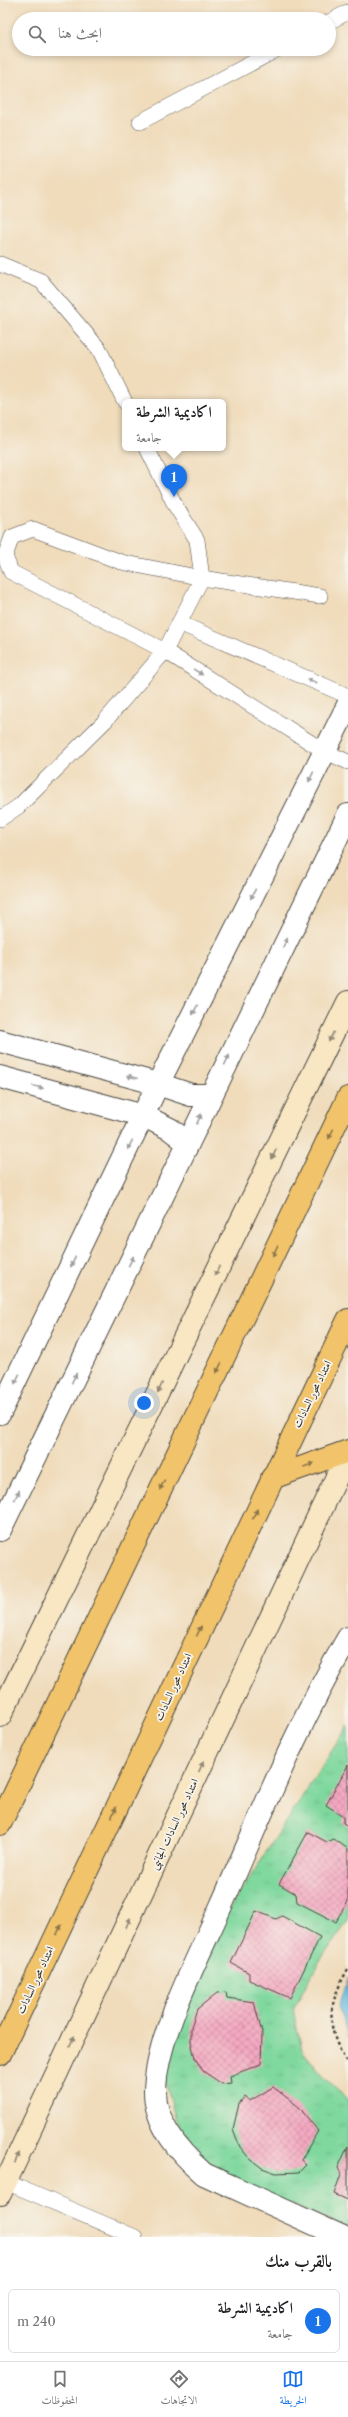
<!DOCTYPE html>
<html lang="ar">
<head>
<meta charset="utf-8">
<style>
  :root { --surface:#fff; --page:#f2f2f2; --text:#202124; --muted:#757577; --line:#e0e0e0; --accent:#1a73e8 }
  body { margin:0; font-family:"Libre Caslon Text",Amiri,serif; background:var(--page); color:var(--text); direction:rtl }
  .you { position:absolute; left:144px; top:1403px; width:14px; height:14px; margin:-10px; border:3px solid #fff; border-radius:50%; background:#1a73e8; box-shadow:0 0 0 6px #1a73e833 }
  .badge { display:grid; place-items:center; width:26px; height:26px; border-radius:50%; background:var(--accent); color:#fff; font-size:13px; font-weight:700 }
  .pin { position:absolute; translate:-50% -33px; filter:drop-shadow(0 1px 2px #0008) }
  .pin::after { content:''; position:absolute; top:21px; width:14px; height:12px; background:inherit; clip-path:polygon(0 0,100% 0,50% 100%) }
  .popup { position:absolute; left:122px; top:399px; width:104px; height:52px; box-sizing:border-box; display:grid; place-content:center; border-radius:6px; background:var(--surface); filter:drop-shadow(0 1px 3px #0005); font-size:13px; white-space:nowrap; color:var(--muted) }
  .popup b { font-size:15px; color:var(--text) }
  .popup::after { content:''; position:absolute; left:50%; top:100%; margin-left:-8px; border:8px solid transparent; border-top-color:var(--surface) }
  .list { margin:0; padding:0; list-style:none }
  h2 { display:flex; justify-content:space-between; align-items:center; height:52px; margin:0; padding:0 16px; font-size:17px }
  h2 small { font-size:13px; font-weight:400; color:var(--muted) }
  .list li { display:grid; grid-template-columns:26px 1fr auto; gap:12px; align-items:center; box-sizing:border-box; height:64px; margin:0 8px 8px; padding:0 8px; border:1px solid var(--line); border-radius:6px }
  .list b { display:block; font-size:15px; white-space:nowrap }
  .list p { margin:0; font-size:13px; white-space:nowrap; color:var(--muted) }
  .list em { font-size:13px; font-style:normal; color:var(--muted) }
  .icon { flex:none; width:22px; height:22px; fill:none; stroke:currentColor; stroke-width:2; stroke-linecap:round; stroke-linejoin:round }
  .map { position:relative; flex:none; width:348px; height:2237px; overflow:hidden; direction:ltr }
  .search { position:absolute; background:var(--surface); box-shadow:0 2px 6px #0003; left:12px; right:12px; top:12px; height:44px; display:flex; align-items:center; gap:10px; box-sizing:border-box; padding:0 14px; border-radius:22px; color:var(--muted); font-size:15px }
  .sheet { height:124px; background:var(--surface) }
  nav { display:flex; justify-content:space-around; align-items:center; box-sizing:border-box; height:56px; border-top:1px solid var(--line); background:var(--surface); font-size:11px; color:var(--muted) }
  nav a { display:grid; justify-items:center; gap:2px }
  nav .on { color:var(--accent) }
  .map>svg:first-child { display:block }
  .grass { fill:url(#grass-tufts); stroke:#558264 }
  .water { fill:#67bde3; stroke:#497487 }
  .building { fill:url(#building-cross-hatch) }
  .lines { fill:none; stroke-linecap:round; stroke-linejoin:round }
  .lane-casing { stroke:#494641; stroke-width:16 }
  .street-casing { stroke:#494641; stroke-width:24 }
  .secondary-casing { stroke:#494641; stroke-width:24 }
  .primary-casing { stroke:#494641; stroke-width:24 }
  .path { stroke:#494641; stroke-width:2.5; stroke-dasharray:3 3; stroke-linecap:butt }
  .lane { stroke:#fff; stroke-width:15 }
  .street { stroke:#fff; stroke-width:22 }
  .secondary { stroke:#f9e7c3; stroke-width:22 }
  .primary { stroke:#f1c36a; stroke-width:22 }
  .oneway { fill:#a0a0a0 }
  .oneway2 { fill:#928977 }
  .oneway3 { fill:#8e774a }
  .labels { text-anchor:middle; stroke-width:3.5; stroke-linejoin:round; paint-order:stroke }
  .street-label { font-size:11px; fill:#2b2b2b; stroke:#f7f3e8 }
</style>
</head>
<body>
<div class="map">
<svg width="348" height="2237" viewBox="0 0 348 2237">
  <defs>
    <pattern id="grass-tufts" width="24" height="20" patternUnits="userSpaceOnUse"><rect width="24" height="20" fill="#7fd89e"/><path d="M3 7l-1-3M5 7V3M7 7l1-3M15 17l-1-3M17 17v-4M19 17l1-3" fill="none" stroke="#6eba88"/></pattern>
    <pattern id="building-cross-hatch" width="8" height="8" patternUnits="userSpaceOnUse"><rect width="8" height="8" fill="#f5a9c2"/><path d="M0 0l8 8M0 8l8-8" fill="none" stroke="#c78a9e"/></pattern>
  </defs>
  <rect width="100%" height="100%" fill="#f7f3e8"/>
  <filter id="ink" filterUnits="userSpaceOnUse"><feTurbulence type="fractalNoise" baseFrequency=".025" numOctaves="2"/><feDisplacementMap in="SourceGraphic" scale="8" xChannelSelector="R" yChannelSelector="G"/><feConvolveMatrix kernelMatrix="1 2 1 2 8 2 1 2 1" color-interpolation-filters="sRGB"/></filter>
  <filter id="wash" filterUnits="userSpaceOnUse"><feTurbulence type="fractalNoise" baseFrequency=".012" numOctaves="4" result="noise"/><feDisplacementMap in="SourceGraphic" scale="16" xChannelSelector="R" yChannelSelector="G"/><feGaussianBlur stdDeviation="0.9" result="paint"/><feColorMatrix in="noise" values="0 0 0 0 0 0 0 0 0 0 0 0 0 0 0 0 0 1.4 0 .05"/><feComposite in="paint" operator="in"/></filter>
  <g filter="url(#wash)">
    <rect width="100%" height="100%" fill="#f0dcbb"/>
    <path class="grass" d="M 348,1726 L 348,1921 L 319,1962 L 293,2010 L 302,2050 L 322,2075 L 348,2099 L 348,2229 L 246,2186 L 189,2151 L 176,2121 L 165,2080 L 167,2042 L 219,1925 Z"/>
    <path class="water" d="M 348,1977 L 348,2038 L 339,2008 Z"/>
    <g id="blocks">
      <g class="building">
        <path d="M 348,1765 L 348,1826 L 343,1823 L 343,1816 L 326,1805 Z"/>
        <path d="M 308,1832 L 327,1842 L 334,1839 L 348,1849 L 348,1901 L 336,1922 L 297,1902 L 296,1894 L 279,1884 Z"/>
        <path d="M 256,1911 L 276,1919 L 282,1916 L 320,1937 L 290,1998 L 249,1980 L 249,1973 L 231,1963 Z"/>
        <path d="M 226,1992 L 227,1998 L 254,2002 L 262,2033 L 261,2064 L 230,2076 L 231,2083 L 222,2084 L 203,2071 L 195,2058 L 191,2042 L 191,2027 L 197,2009 L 217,1993 Z"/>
        <path d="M 273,2087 L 299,2107 L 318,2131 L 301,2160 L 306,2165 L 299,2172 L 276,2173 L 262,2168 L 249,2158 L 240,2147 L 233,2129 L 239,2104 L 245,2097 L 250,2101 Z"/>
        <path d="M 348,2146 L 348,2200 L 334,2194 L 341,2174 L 338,2168 Z"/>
      </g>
    </g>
  </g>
  <g filter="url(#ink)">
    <use href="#blocks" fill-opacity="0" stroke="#494641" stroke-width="1"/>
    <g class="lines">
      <g class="lane-casing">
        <g id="lane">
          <path d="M 329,22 L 348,12"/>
          <path d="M 140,122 L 278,49"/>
          <path d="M 0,264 L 41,281 L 99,349 L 125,402"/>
          <path d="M 320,596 L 202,578 L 121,562 L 33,529 L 12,537 L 5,556 L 11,572 L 165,651 L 324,751 L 348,762"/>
          <path d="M 179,623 L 348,696"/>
          <path d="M 0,819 L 19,806 L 105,721 L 165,651 L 202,578 L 197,540 L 175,505 L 147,448"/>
          <path d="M 6,2182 L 135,2237"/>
        </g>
      </g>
      <g class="street-casing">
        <g id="street">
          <path d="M 0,1041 L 158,1084 L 191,1095 L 210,1095"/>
          <path d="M 0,1077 L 144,1116 L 170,1129 L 188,1143"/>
          <path d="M 0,1413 L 158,1084 L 348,705"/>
          <path d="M 0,1530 L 348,815"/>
          <path d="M 343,2237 L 204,2174 C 180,2153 155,2125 155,2091 C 156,2036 199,1956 221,1906 C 261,1816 298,1723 348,1638"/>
        </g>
      </g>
      <g class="secondary-casing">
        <g id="secondary">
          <path d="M 0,1716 L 348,1002"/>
          <path d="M 0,2194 L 348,1453"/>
        </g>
      </g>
      <g class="primary-casing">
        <g id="primary">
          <path d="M 272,1478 L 348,1451"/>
          <path d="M 0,1824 L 348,1098"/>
          <path d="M 0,2054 L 348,1320"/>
        </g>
      </g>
      <path class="path" d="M 348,1969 C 327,2006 325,2028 348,2064"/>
      <use href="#lane" class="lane"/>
      <use href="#street" class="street"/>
      <use href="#secondary" class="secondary"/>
      <use href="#primary" class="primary"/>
    </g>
    <defs><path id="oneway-solid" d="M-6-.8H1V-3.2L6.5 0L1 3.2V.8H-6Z"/></defs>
    <g class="oneway">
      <use href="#oneway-solid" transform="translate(198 672) rotate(32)"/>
      <use href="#oneway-solid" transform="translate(312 681) rotate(-157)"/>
      <use href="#oneway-solid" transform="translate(311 777) rotate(116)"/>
      <use href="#oneway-solid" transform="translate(253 894) rotate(116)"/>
      <use href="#oneway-solid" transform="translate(285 943) rotate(-64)"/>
      <use href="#oneway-solid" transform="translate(195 1010) rotate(116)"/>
      <use href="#oneway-solid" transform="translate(227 1060) rotate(-64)"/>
      <use href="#oneway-solid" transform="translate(132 1077) rotate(-165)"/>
      <use href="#oneway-solid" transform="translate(38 1087) rotate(15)"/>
      <use href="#oneway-solid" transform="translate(199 1119) rotate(-65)"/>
      <use href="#oneway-solid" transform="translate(130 1145) rotate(116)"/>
      <use href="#oneway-solid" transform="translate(131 1261) rotate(-64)"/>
      <use href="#oneway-solid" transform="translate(73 1262) rotate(116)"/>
      <use href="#oneway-solid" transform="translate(74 1378) rotate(-64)"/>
      <use href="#oneway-solid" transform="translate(17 1379) rotate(116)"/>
      <use href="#oneway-solid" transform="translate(17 1495) rotate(-64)"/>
    </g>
    <g class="oneway2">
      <use href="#oneway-solid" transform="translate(331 1037) rotate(116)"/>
      <use href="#oneway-solid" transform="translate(274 1154) rotate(116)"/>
      <use href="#oneway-solid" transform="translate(217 1271) rotate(116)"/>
      <use href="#oneway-solid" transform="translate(160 1388) rotate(116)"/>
      <use href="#oneway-solid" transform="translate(201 1767) rotate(-65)"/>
      <use href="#oneway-solid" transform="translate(128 1923) rotate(-65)"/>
      <use href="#oneway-solid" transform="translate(72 2041) rotate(-65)"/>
      <use href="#oneway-solid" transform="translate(17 2158) rotate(-65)"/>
    </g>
    <g class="oneway3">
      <use href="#oneway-solid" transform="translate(331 1134) rotate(116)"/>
      <use href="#oneway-solid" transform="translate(275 1251) rotate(116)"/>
      <use href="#oneway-solid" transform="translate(219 1368) rotate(116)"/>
      <use href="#oneway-solid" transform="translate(309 1465) rotate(-20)"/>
      <use href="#oneway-solid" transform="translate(162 1485) rotate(116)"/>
      <use href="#oneway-solid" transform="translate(255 1514) rotate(-65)"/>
      <use href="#oneway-solid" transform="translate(199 1631) rotate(-65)"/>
      <use href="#oneway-solid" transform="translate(114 1812) rotate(-65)"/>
      <use href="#oneway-solid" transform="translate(59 1930) rotate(-65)"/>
    </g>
  </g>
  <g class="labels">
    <g class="street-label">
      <text transform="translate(312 1394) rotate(-64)" y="4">امتداد محور السادات</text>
      <text transform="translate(173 1687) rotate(-65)" y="4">امتداد محور السادات</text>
      <text transform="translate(174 1824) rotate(-65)" y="4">امتداد محور السادات الجانبى</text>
      <text transform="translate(35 1980) rotate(-65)" y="4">امتداد محور السادات</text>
    </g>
  </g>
</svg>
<div class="you"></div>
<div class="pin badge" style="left:174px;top:497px">1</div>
<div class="popup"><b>اكاديمية الشرطة</b>جامعة</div>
<div class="search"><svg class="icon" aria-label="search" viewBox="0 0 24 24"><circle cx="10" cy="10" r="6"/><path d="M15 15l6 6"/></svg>ابحث هنا</div>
</div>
<section class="sheet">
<h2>بالقرب منك<small></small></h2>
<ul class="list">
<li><span class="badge">1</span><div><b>اكاديمية الشرطة</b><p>جامعة</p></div><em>240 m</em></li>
</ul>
</section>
<nav>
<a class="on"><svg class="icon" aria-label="map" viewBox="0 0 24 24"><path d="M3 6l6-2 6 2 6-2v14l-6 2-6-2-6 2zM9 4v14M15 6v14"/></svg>الخريطة</a>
<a><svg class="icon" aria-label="directions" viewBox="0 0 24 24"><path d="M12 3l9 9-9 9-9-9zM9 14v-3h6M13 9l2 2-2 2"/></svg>الاتجاهات</a>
<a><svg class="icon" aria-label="saved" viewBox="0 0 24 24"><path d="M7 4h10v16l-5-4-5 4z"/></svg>المحفوظات</a>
</nav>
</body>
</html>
